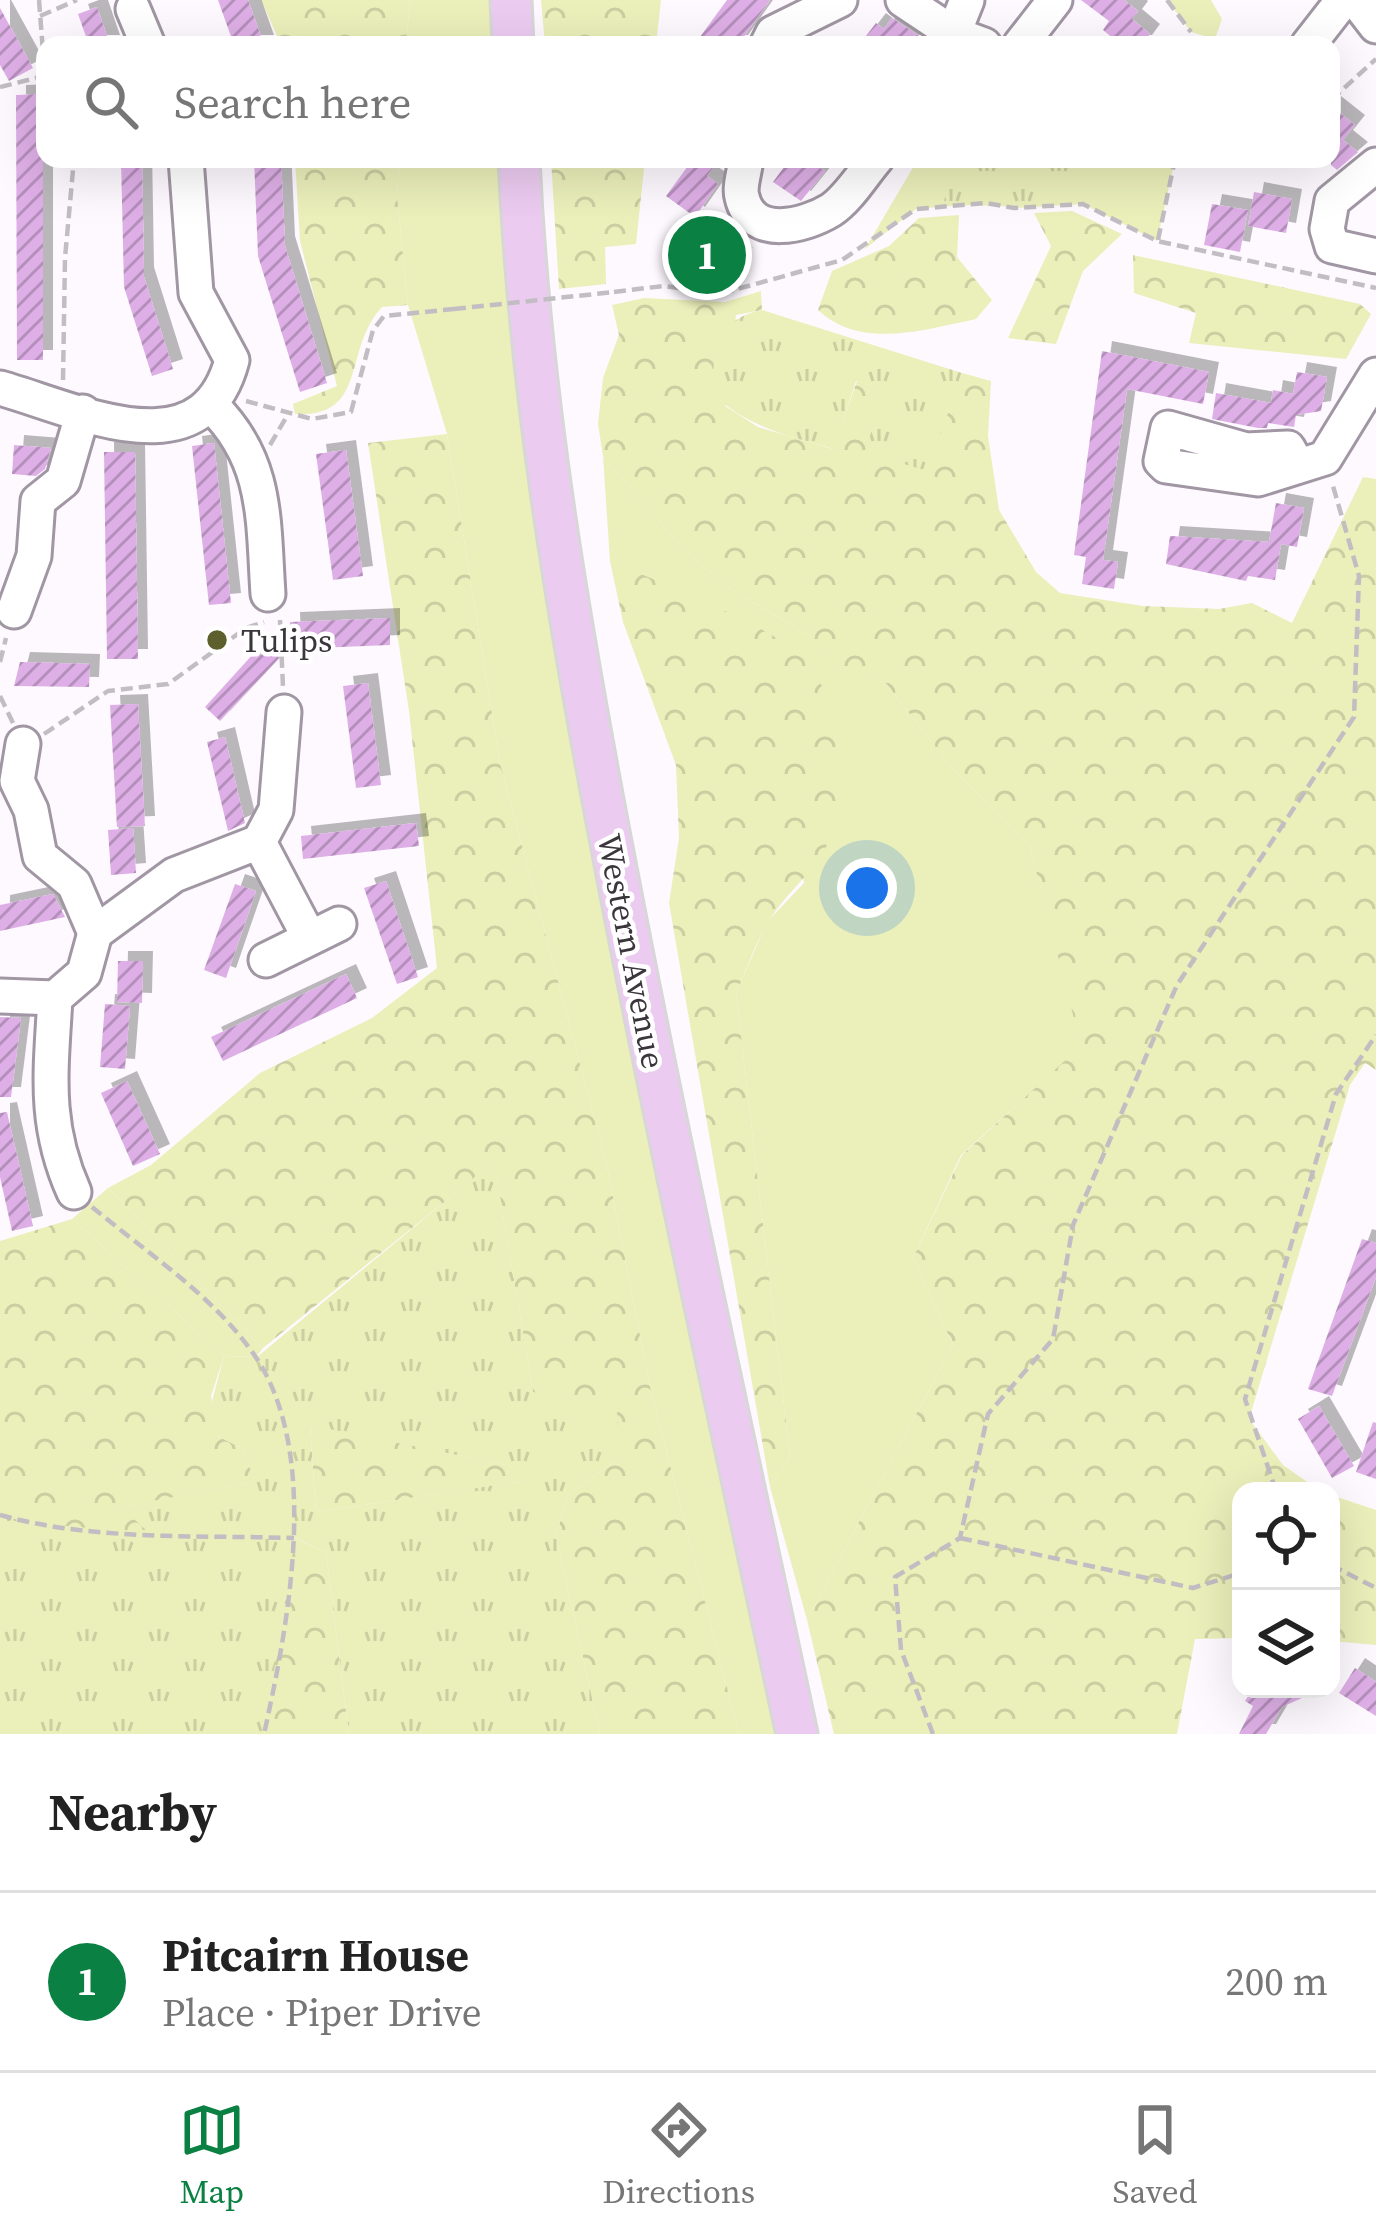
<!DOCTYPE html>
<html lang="en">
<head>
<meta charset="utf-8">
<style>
  :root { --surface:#fff; --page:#f6f6f6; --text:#222; --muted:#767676; --line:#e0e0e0; --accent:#0b8043 }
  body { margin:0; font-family:"Source Serif 4",serif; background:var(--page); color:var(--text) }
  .controls { position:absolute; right:36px; bottom:36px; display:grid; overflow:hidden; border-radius:24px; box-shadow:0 12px 48px #0002 }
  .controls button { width:108px; height:108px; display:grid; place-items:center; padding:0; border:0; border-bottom:3px solid var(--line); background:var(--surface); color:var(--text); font:60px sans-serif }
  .you { position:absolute; left:867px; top:888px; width:42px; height:42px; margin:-30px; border:9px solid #fff; border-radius:50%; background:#1a73e8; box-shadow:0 0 0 18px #1a73e833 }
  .badge { display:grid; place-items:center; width:78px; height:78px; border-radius:50%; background:var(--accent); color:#fff; font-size:39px; font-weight:700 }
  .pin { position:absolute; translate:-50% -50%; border:6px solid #fff; box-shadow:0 3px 12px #0006 }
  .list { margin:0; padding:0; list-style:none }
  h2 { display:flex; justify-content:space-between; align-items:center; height:156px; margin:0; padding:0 48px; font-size:51px }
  h2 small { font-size:39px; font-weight:400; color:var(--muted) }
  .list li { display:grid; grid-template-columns:78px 1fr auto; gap:36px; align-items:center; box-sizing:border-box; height:180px; padding:0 48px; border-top:3px solid var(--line) }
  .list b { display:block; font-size:45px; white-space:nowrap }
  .list p { margin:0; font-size:39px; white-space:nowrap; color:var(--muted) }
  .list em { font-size:39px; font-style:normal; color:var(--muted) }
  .icon { flex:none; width:66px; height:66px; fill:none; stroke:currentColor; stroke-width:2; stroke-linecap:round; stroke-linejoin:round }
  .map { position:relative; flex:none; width:1376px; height:1734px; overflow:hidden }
  .search { position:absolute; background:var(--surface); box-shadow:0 12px 48px #0002; left:36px; right:36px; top:36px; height:132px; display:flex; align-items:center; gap:30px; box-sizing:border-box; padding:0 42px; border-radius:24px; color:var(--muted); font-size:45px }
  .sheet { height:336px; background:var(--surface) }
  nav { display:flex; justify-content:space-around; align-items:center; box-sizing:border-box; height:168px; border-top:3px solid var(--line); background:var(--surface); font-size:33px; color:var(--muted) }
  nav a { display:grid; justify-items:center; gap:6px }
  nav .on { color:var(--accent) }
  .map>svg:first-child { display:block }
  .grass { fill:#ebefba }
  .forest { fill:url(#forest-crowns) }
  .park { fill:url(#park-tufts); fill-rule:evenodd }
  .building { fill:url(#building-hatch); filter:url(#shadow) }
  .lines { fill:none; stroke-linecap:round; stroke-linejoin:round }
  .minor-casing { stroke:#a196a3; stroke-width:39 }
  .major-casing { stroke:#d8d7d8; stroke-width:45 }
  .path { stroke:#c1bdc2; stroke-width:4.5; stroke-dasharray:12 6; stroke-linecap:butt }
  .minor { stroke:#fff; stroke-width:33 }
  .major { stroke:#eccbf1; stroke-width:39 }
  .path-bridge { stroke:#c1bdc2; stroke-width:4.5; stroke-dasharray:12 6; stroke-linecap:butt }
  .poi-dot { fill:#5d5f2d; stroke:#fff; stroke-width:4.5 }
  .labels { text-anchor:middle; stroke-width:9; stroke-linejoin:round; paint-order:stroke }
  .poi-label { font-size:33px; fill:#3a363b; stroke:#fff; text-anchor:start }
  .street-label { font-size:33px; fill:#3a363b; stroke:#fff }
</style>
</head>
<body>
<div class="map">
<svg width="1376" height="1734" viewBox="0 0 1376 1734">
  <defs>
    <pattern id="forest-crowns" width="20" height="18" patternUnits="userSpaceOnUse" patternTransform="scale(3)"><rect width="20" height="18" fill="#ebefba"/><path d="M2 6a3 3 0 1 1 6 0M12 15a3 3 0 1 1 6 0" fill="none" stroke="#cacea1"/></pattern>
    <pattern id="park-tufts" width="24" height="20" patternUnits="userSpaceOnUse" patternTransform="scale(3)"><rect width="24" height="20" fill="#ebefba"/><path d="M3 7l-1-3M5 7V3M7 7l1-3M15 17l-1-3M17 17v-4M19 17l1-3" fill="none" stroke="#cacea1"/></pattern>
    <pattern id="building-hatch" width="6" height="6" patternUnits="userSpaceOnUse" patternTransform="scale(3)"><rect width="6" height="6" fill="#deafe6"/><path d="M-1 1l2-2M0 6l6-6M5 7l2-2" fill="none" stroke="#b58fbc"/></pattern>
    <filter id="shadow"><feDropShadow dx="10" dy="-10" stdDeviation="0" flood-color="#0004"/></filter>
  </defs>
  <rect width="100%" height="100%" fill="#fef9ff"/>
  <g class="grass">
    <path d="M 410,0 L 497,0 L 498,45 L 406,45 Z"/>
    <path d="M 1167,0 L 1211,0 L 1222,19 L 1215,39 L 1191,32 Z"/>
    <path d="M 399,159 L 503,159 L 788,1734 L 739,1734 L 650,1387 L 607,1166 L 500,763 L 447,434 L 408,305 L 397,196 Z"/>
    <path d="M 918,159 L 1166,159 L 1174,164 L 1157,241 L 1083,204 L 1014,208 L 986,203 L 916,209 L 865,249 Z"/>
    <path d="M 603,456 L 684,550 L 735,592 L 811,636 L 837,669 L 885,682 L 952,768 L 1030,847 L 1082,1046 L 961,1155 L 913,1258 L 953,1345 L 807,1620 L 770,1487 L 790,1457 L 736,993 L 767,922 L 804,883 L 767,634 L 610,561 Z"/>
    <path d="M 108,1188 L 263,1348 L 256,1357 L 224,1356 L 72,1219 Z"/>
  </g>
  <g class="forest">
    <path d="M 261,0 L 410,0 L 406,45 L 281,45 Z"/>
    <path d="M 541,0 L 661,0 L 656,45 L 545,45 Z"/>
    <path d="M 295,159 L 399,159 L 397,196 L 408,305 L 382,307 C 342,350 369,418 295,414 L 293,404 L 337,386 L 300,241 Z"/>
    <path d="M 551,159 L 645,159 L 636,244 L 605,247 L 606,284 L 559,289 Z"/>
    <path d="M 1072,211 L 1122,234 L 1083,271 L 1056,344 L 1008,338 L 1051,246 L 1034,213 Z"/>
    <path d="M 959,215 L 957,257 L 992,300 L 976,319 C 923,330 861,350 818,310 L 832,271 L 889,246 L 919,218 Z"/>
    <path d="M 1133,255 L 1360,304 L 1371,314 L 1346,359 L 1189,343 L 1196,313 L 1134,293 Z"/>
    <path d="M 761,291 L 762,310 L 736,315 L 725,406 L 758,427 L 833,449 L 857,381 L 883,389 L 927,470 L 962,373 L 991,381 L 988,436 L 999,510 L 1036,572 L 1060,593 L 1143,606 L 1219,609 L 1252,603 L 1292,623 L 1363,477 L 1376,479 L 1376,1070 L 1365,1063 L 1350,1085 L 1249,1419 L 1283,1465 L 1320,1491 L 1241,1491 L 1241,1638 L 1195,1639 L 1177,1734 L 834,1734 L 807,1620 L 953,1345 L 913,1258 L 962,1155 L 1081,1046 L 1030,847 L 952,768 L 885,682 L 837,670 L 811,636 L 735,592 L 684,550 L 603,456 L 598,424 L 603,378 L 619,335 L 612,305 L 644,298 L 725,302 Z"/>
    <path d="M 447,434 L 500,763 L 607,1166 L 650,1387 L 739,1734 L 600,1734 L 556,1536 L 567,1496 L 618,1459 L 533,1392 L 494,1162 L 263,1348 L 108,1188 L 151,1165 L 260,1073 L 372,1018 L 437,968 L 409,711 L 368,443 Z"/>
    <path d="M 610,561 C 652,579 780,629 806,661 C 840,702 851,779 834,829 C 821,869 785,891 766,926 C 754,946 746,971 736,993 L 790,1457 L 770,1487 L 669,903 L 679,838 L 676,765 L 623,622 Z"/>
    <path d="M 72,1219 L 224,1356 L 211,1396 L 217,1436 L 244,1449 L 255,1482 L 122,1507 L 151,1534 L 29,1523 L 0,1515 L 0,1241 Z"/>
    <path d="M 310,1424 L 511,1466 L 525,1481 L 316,1512 Z"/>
    <path d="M 1331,1495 L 1376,1510 L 1376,1645 L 1331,1641 Z"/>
    <path d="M 294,1538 L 326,1552 L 349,1734 L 264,1734 Z"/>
  </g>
  <g class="park">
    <path d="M 953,159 L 1081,159 L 1068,204 C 1026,210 986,203 943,206 Z"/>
    <path d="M 762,310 L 962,373 L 928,471 L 866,453 L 882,389 L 856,381 L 834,449 C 789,436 747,427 713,394 C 712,351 716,319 762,310 Z"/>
    <path d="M 494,1161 L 533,1392 L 617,1410 L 618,1459 L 567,1496 L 556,1536 L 600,1734 L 349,1734 L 326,1552 L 295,1538 L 264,1734 L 0,1734 L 0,1515 L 30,1523 L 149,1533 L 121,1507 L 254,1482 L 244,1449 L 217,1436 L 207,1420 L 224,1356 L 257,1357 ZM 310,1425 L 511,1466 L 524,1481 L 316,1512 Z"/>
  </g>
  <g class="building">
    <path d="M 218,0 L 248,0 L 264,45 L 234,45 Z"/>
    <path d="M 727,0 L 770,0 L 738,45 L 694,45 Z"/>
    <path d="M 1081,0 L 1124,0 L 1138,11 L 1132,19 L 1150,34 L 1142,45 L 1121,45 L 1103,30 L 1109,21 Z"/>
    <path d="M 97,7 L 110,45 L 89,45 L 78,14 Z"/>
    <path d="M 0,8 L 33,68 L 9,81 L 0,65 Z"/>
    <path d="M 892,18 L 922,38 L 917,45 L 859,45 L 876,23 L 884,29 Z"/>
    <path d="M 43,94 L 43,360 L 17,360 L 16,95 Z"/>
    <path d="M 1331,106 L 1355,125 L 1343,140 L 1358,152 L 1337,170 L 1331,165 Z"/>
    <path d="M 121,159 L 142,159 L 144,277 L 173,369 L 152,376 L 124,287 Z"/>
    <path d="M 254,159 L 281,159 L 285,246 L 327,383 L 300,392 L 258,256 Z"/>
    <path d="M 693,159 L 720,159 L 707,176 L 718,184 L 695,217 L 666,196 Z"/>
    <path d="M 790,159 L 822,159 L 817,166 L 825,171 L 801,201 L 773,182 Z"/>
    <path d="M 1254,192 L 1292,199 L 1286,233 L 1248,226 Z"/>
    <path d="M 1212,204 L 1248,210 L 1240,252 L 1204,245 Z"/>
    <path d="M 1102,351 L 1209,372 L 1203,404 L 1127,389 L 1103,560 L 1118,562 L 1114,589 L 1082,584 L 1086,557 L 1074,555 Z"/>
    <path d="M 1297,372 L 1327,377 L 1321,411 L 1296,415 L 1294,427 L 1268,423 L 1267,428 L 1258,428 L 1212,419 L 1216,393 L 1271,403 L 1273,390 L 1293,394 Z"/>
    <path d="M 214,443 L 231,603 L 209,605 L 192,446 Z"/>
    <path d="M 14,445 L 51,448 L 45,469 L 36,476 L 12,474 Z"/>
    <path d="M 346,450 L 363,576 L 333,580 L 316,454 Z"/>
    <path d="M 104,452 L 135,452 L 138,659 L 107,659 Z"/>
    <path d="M 1276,503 L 1304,508 L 1297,547 L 1281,544 L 1275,580 L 1248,576 L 1246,581 L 1166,564 L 1170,536 L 1269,542 Z"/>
    <path d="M 390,618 L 390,645 L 291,649 L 290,622 Z"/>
    <path d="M 263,643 L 279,658 L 220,721 L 205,707 Z"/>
    <path d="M 20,662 L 90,664 L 89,687 L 14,686 Z"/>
    <path d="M 368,683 L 381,785 L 356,788 L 343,686 Z"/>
    <path d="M 138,704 L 145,826 L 117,827 L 110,705 Z"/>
    <path d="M 225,737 L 245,823 L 228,831 L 207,742 Z"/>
    <path d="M 416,823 L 419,846 L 303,859 L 301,836 Z"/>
    <path d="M 133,828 L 136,873 L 111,875 L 108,830 Z"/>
    <path d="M 386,881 L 418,977 L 397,984 L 364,888 Z"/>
    <path d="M 235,884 L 256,891 L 226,978 L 204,970 Z"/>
    <path d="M 53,894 L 65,917 L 0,931 L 0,905 Z"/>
    <path d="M 118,961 L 143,961 L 142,1003 L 117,1002 Z"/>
    <path d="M 346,974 L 357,998 L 223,1061 L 211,1037 Z"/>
    <path d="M 105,1004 L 130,1006 L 125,1069 L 100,1067 Z"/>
    <path d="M 0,1017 L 21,1018 L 11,1097 L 0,1097 Z"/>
    <path d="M 127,1081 L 160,1154 L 133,1166 L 101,1093 Z"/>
    <path d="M 7,1112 L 33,1226 L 12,1231 L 0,1177 L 0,1113 Z"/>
    <path d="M 1362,1239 L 1376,1243 L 1376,1277 L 1332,1396 L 1308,1389 Z"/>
    <path d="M 1319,1406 L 1354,1466 L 1332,1478 L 1298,1419 Z"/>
    <path d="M 1373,1422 L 1376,1423 L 1376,1479 L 1356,1472 Z"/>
    <path d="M 1355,1668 L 1376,1682 L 1376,1716 L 1339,1693 Z"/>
    <path d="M 1253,1689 L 1322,1689 L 1282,1707 L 1266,1734 L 1239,1734 L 1253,1706 L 1245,1701 Z"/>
  </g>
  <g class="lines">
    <g class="minor-casing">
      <g id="minor">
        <path d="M 903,0 L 954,34 L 984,45"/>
        <path d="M 1356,0 L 1376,26"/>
        <path d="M 133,9 L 148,45"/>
        <path d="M 767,45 L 773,33 L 840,0"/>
        <path d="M 949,45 L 967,0"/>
        <path d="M 1020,45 L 1055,0"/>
        <path d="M 1308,45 L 1343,0"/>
        <path d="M 746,159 C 745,170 739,187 742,197 C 752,240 805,226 831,210 C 848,199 863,174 876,159"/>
        <path d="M 1376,165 L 1332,201 L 1327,229 L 1332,246 L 1376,256"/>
        <path d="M 0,388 C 78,410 202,474 232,360 L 196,293 L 186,159"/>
        <path d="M 212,406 C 268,461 263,520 268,594"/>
        <path d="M 1298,466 L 1288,448 L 1246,450 L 1168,428 L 1161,461 L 1166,466 L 1258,479 L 1325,458 L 1376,375"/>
        <path d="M 14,611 L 34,556 L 38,501 L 63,481 L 83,412"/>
        <path d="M 23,744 L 17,781 L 31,810 L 40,856 L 74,884 L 95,933"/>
        <path d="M 259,842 L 276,810 L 284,712"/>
        <path d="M 259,842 L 309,937"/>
        <path d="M 266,960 L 339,924"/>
        <path d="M 0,996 L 55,998 L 84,973 L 95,933 L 174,875 L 259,842"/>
        <path d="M 55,998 C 51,1071 43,1123 74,1192"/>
      </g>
    </g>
    <g class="major-casing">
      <g id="major">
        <path d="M 511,0 L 513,45"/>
        <path d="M 519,159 C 530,402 572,641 618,879 C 673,1165 736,1449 797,1734"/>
      </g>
    </g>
    <g class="path">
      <path d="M 39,0 L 45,78"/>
      <path d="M 1167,0 L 1191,32"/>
      <path d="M 40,16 L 77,0"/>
      <path d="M 0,87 L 44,76"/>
      <path d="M 1331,100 L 1376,59"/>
      <path d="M 1158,240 L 1174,164 L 1185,159"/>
      <path d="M 614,292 L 663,286 L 723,293 L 842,260 L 916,209 L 986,203 L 1014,208 L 1083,204 L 1157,241 L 1376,288"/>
      <path d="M 723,293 L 752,247"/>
      <path d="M 63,380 L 65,258 L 74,159"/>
      <path d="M 246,401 L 312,419 L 351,412 L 373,330 L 384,316 L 454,309"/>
      <path d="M 270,445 L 287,416"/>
      <path d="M 280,620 L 283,687"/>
      <path d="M 0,662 L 6,638"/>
      <path d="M 0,696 L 13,723"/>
      <path d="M 44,734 L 108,691 L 168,684 L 246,628 L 264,622"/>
      <path d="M 92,1207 C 146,1252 215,1297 255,1356 C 322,1455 288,1625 264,1734"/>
      <path d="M 1276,1491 L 1245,1399 L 1336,1094 L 1376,1035"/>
      <path d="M 0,1515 C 93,1541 198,1535 294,1538"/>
      <path d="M 960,1538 L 1193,1588 L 1241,1573"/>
      <path d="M 1331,1565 L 1376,1588"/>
      <path d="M 933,1734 L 901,1650 L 895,1577 L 960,1538 L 988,1414 L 1053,1339 L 1073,1225 L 1177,985 L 1354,717 L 1359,576 L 1333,486"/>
    </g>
    <use href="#minor" class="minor"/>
    <use href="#major" class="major"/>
    <path class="path-bridge" d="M 454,309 L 614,292"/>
  </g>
  <circle class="poi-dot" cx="217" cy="640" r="12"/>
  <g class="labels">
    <g class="poi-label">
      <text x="241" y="652">Tulips</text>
    </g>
    <g class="street-label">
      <text transform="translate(632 951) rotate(79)" y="12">Western Avenue</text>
    </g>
  </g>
</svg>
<div class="controls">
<button><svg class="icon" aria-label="locate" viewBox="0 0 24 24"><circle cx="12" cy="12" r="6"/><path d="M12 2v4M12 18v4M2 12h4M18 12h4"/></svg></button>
<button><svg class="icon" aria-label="layers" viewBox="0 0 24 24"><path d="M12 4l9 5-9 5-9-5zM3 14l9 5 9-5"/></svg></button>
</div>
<div class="you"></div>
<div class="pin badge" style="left:707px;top:255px">1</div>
<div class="search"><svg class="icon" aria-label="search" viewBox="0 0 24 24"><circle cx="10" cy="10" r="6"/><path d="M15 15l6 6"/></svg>Search here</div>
</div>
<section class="sheet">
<h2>Nearby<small></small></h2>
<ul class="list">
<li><span class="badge">1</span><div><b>Pitcairn House</b><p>Place · Piper Drive</p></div><em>200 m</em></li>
</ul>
</section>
<nav>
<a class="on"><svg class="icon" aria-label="map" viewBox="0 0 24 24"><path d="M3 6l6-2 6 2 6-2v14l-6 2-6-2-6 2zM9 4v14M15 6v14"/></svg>Map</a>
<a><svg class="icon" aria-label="directions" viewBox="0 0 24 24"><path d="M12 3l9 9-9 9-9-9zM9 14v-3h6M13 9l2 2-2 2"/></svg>Directions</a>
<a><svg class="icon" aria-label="saved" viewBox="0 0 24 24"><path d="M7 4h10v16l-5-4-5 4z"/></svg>Saved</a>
</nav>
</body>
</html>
